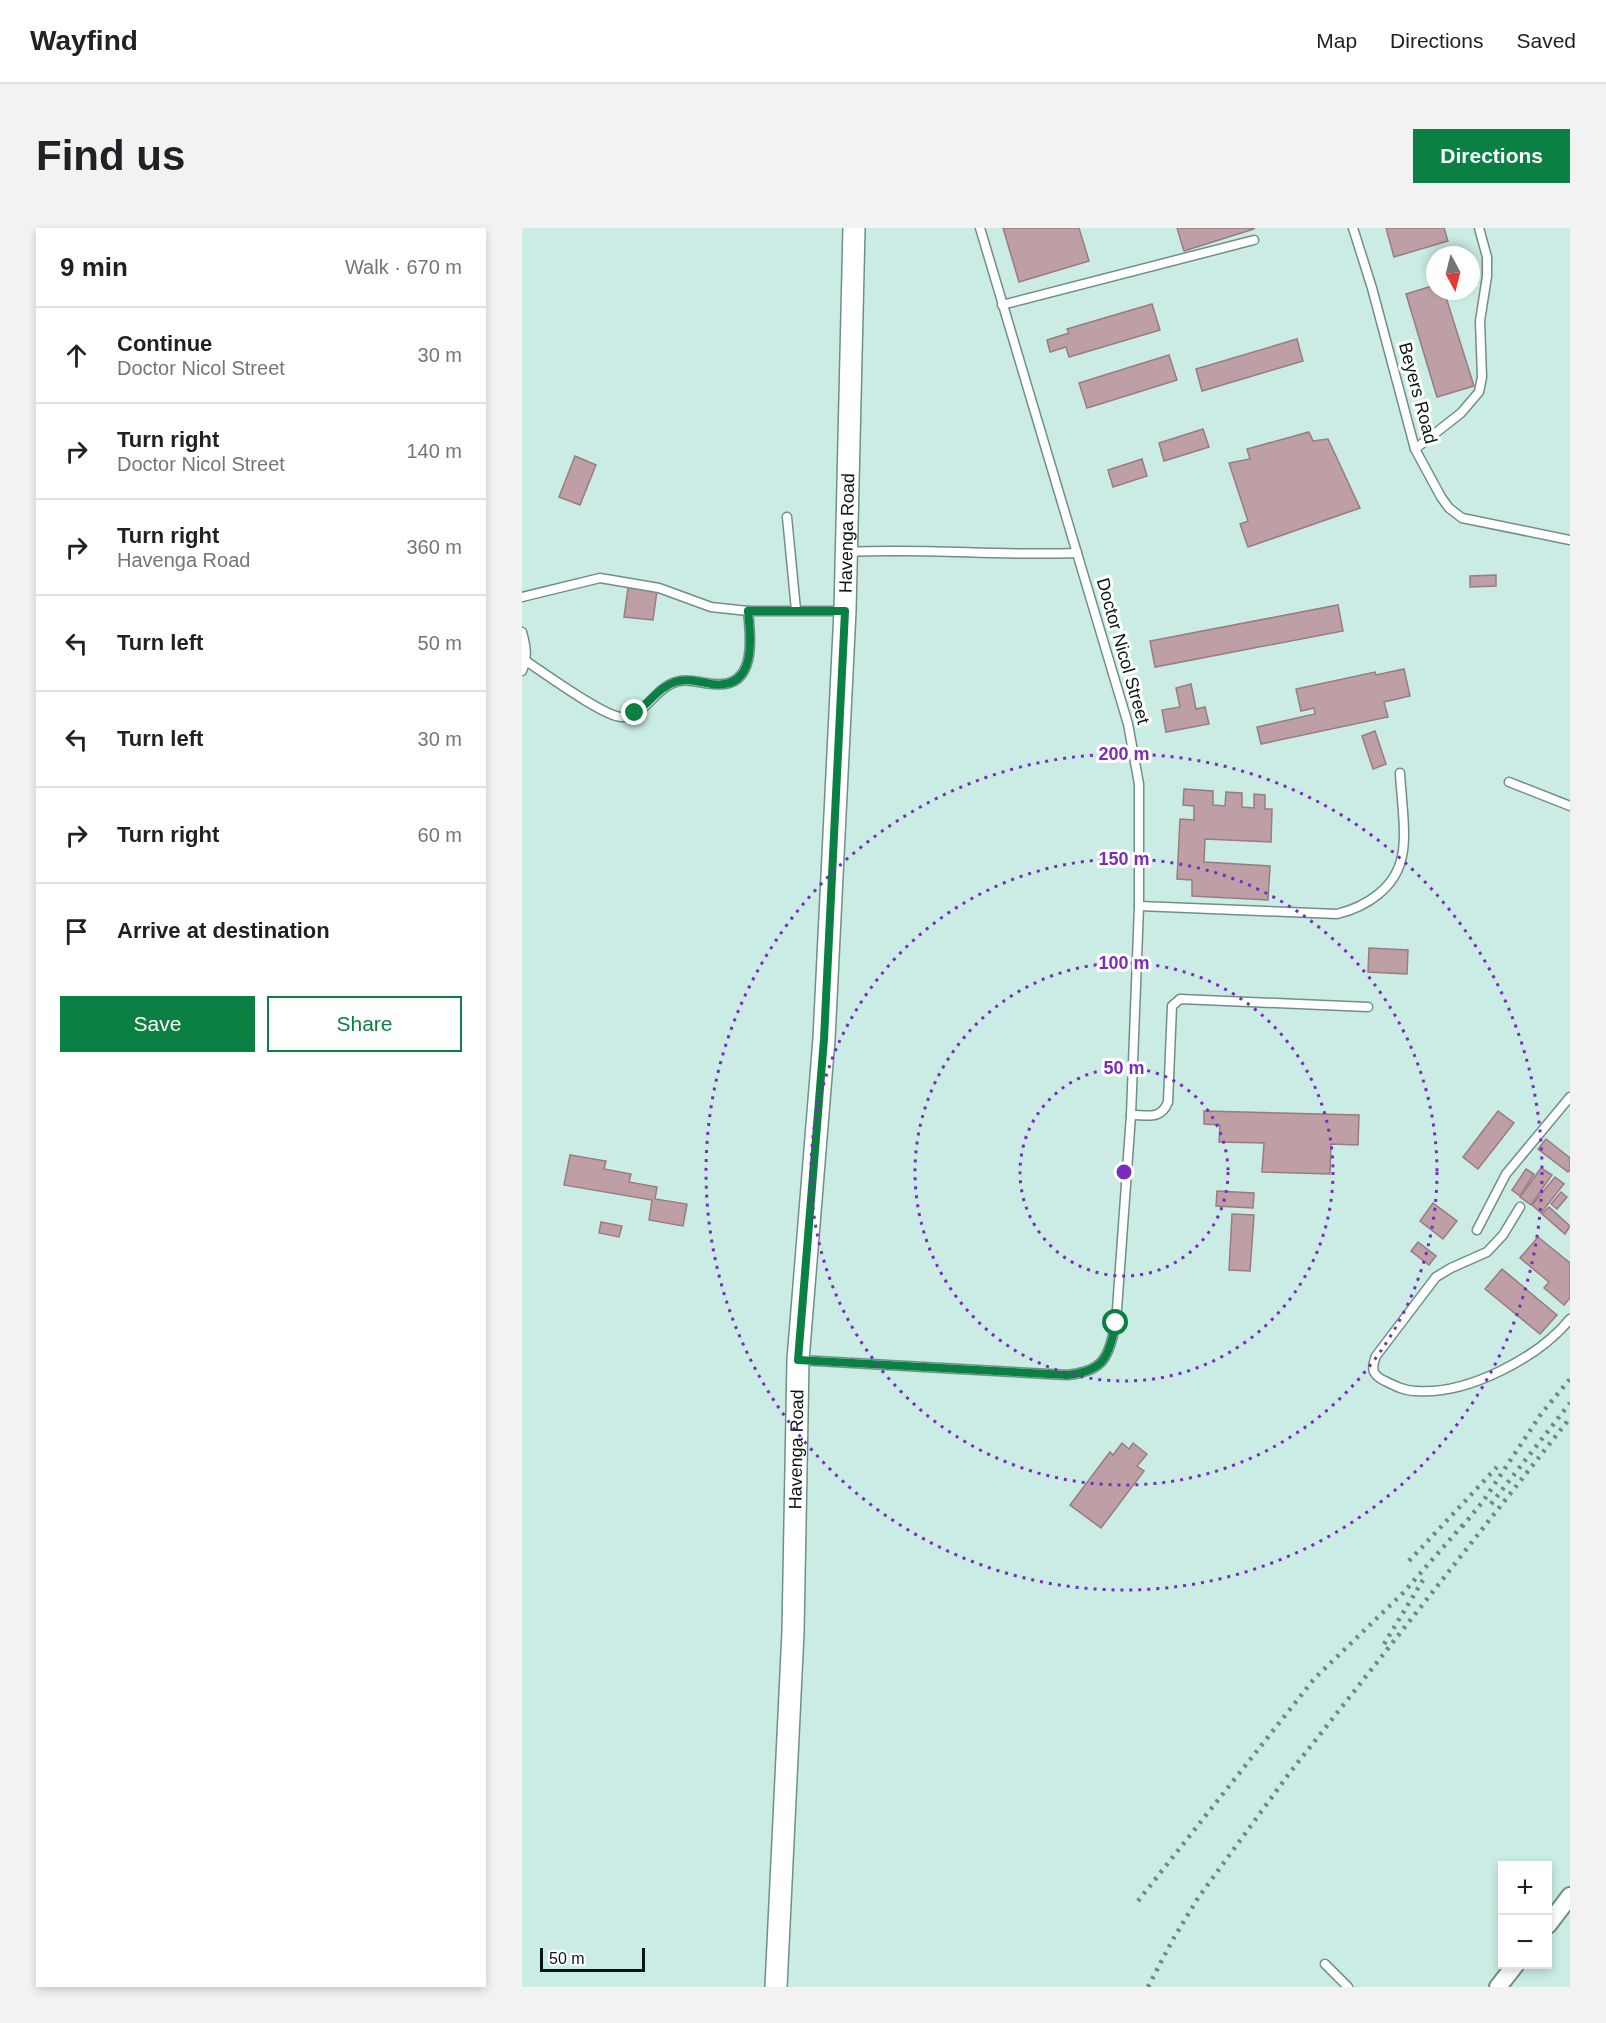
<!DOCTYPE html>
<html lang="en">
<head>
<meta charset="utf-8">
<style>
  :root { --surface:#fff; --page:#f2f2f2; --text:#202124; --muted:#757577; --line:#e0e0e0; --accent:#0b8043 }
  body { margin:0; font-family:Arial,sans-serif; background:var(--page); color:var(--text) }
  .controls { position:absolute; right:18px; bottom:18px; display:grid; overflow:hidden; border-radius:0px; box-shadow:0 3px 9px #0003 }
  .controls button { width:54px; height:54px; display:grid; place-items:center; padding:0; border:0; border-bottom:2px solid var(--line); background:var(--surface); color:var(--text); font:30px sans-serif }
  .compass { position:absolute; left:904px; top:18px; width:54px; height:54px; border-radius:50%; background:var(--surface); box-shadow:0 3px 9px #0003; rotate:173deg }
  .scale { position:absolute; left:18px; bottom:15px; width:105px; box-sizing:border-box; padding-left:6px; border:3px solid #0a1614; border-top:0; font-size:16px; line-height:21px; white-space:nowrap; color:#0a1614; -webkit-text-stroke:4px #fff; paint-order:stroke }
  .stop { position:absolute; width:18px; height:18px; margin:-14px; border:4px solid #0b8043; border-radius:50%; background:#fff }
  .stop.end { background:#0b8043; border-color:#fff; box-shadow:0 2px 6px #0008 }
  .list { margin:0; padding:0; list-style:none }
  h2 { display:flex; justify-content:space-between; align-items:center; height:78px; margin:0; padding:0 24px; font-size:26px }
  h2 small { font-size:20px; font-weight:400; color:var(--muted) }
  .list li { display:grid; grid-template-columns:39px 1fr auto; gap:18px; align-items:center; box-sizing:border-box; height:96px; padding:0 24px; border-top:2px solid var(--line) }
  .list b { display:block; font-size:22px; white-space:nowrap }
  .list p { margin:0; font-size:20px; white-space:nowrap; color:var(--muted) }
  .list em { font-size:20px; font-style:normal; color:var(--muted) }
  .actions { display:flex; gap:12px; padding:18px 24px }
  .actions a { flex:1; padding:14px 0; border:2px solid var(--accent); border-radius:0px; text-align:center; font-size:21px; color:var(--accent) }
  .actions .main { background:var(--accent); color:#fff }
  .icon { flex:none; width:33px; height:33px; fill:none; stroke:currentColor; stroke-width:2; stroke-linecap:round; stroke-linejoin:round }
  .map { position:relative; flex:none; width:1048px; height:1759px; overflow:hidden; border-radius:0px }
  header { display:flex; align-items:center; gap:36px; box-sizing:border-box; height:84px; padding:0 30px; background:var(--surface); border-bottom:2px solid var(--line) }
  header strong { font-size:28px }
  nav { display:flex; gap:33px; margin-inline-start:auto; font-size:21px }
  .intro { display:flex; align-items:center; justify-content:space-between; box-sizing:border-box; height:144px; padding:0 36px }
  h1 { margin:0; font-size:42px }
  .button { padding:15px 27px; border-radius:0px; background:var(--accent); color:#fff; font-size:21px; font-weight:700 }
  main { display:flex; gap:36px; padding:0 36px }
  aside { flex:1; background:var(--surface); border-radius:0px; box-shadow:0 3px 9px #0003 }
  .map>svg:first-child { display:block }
  .building { fill:#be9fa6; stroke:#997b82; stroke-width:1.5 }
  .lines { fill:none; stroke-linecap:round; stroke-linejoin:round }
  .service-casing { stroke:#6f8f87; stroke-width:11 }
  .minor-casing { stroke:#6f8f87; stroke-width:20 }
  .tertiary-casing { stroke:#6f8f87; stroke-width:24 }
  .service { stroke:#fff; stroke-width:8 }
  .minor { stroke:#fff; stroke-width:16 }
  .tertiary { stroke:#fff; stroke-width:21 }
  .rail { stroke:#718984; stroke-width:4.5; stroke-dasharray:3 6; stroke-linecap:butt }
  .route { stroke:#0b8043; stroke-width:8 }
  .ring { fill:none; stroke:#7b2cbf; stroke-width:3; stroke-dasharray:3 6 }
  .labels { text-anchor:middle; stroke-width:6; stroke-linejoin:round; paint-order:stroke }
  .street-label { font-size:18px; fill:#0a1614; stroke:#fff }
  .centre { fill:#7b2cbf; stroke:#fff; stroke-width:3 }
  .ring-label { font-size:18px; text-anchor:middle; font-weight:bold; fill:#7b2cbf; stroke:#fff; stroke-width:6; stroke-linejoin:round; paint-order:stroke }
</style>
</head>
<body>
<header>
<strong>Wayfind</strong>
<nav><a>Map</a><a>Directions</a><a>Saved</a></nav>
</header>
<div class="intro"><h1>Find us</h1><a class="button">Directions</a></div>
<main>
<aside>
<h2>9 min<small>Walk · 670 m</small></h2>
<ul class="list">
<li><svg class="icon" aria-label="ahead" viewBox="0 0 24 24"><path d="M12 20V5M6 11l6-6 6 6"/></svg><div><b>Continue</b><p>Doctor Nicol Street</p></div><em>30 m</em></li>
<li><svg class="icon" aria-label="right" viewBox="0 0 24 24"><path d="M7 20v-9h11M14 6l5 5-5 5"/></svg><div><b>Turn right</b><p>Doctor Nicol Street</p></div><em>140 m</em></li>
<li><svg class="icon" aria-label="right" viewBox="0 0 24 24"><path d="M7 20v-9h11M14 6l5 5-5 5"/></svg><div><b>Turn right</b><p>Havenga Road</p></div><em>360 m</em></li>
<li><svg class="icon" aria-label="left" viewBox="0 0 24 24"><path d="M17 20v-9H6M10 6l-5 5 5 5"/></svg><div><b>Turn left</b></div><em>50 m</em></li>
<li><svg class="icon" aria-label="left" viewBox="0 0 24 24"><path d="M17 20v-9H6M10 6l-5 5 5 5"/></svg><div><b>Turn left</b></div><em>30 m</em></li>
<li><svg class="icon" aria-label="right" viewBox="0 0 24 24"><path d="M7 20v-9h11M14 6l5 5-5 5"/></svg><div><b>Turn right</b></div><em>60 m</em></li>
<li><svg class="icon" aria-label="arrive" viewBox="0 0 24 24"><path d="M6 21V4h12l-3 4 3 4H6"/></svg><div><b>Arrive at destination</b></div></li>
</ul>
<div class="actions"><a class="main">Save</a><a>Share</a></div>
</aside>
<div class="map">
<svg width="1048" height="1759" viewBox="0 0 1048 1759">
  <rect width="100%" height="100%" fill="#caece4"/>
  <g class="building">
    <path d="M 481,0 L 557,0 L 567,33 L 497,54 Z"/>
    <path d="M 655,0 L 732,0 L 732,1 L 662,23 Z"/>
    <path d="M 864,0 L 922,0 L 926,13 L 872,29 Z"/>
    <path d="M 913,57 L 913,63 L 922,63 L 952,158 L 915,169 L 884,66 Z"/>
    <path d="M 630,76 L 638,102 L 547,129 L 544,119 L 528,124 L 525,112 L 547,105 L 545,101 Z"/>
    <path d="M 775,111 L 781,133 L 680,163 L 674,141 Z"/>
    <path d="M 647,127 L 655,152 L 565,180 L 557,155 Z"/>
    <path d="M 681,201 L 687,219 L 642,233 L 637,215 Z"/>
    <path d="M 787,204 L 791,213 L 806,211 L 838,280 L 726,319 L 718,296 L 726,293 L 707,235 L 728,231 L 725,221 Z"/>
    <path d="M 53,228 L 74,237 L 58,277 L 37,269 Z"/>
    <path d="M 620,231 L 625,248 L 591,259 L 586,242 Z"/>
    <path d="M 974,347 L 974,358 L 948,359 L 948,348 Z"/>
    <path d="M 106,360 L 135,363 L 131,392 L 102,389 Z"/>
    <path d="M 816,377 L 821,403 L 633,439 L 628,413 Z"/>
    <path d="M 882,441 L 888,468 L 862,474 L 866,489 L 739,516 L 735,499 L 793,486 L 792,480 L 779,483 L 774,461 L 853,444 L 854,447 Z"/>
    <path d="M 669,456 L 674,481 L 683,479 L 687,496 L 644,504 L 640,482 L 658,479 L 654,460 Z"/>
    <path d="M 853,503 L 864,536 L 851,541 L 840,508 Z"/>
    <path d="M 662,561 L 691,563 L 691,577 L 703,578 L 704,564 L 720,565 L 720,579 L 732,580 L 732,566 L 743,567 L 743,581 L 750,581 L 749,614 L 683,611 L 682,634 L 748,638 L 746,672 L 670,668 L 670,652 L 655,651 L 658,591 L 672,592 L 672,578 L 661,577 Z"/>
    <path d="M 847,720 L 886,722 L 885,746 L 846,744 Z"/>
    <path d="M 682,883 L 837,887 L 836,917 L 809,916 L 808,946 L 740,944 L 742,915 L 697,914 L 698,897 L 682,896 Z"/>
    <path d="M 976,883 L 992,895 L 956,941 L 941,929 Z"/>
    <path d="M 1024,911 L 1048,930 L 1048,942 L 1046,944 L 1016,921 Z"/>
    <path d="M 48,927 L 84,933 L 82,941 L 109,946 L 107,954 L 135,959 L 133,971 L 165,976 L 161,998 L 127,992 L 130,972 L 42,957 Z"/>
    <path d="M 1019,940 L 1030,947 L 1009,977 L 998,969 Z"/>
    <path d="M 1004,941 L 1012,946 L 998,968 L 990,962 Z"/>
    <path d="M 1033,949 L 1042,956 L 1019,985 L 1010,977 Z"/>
    <path d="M 695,963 L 732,965 L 731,980 L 694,978 Z"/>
    <path d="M 1039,964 L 1045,969 L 1035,981 L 1029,976 Z"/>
    <path d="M 911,975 L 935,993 L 921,1011 L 898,993 Z"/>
    <path d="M 1027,979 L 1048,998 L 1043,1006 L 1020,986 Z"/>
    <path d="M 710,986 L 732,987 L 728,1043 L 707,1042 Z"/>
    <path d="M 79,994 L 100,998 L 97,1009 L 77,1005 Z"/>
    <path d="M 1016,1009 L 1048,1035 L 1048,1070 L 1042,1077 L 1022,1060 L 1027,1054 L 998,1030 Z"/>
    <path d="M 896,1014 L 914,1028 L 907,1037 L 889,1023 Z"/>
    <path d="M 980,1041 L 1035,1087 L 1018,1106 L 963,1061 Z"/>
    <path d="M 600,1215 L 607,1221 L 611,1215 L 625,1226 L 615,1238 L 622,1243 L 579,1300 L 548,1277 L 588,1224 L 591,1227 Z"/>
  </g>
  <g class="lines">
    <g class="service-casing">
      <g id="service">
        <path d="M 831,0 L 850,60 L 893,221 L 919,269 L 927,280 L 940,290 L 1048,312"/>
        <path d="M 480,77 L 732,12"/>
        <path d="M 893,221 L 939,185 L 957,164 L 960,149 L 958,93 L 965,48 L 965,29 L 957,0"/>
        <path d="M 265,289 L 274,382"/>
        <path d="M 325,324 C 402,320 478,328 555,325"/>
        <path d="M 0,369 L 78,350 L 137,360 L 189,379 L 226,383 L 323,383"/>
        <path d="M 0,404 C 4,418 6,429 0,443"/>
        <path d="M 4,433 C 22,445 81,488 99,489 C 119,491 131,465 147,457 C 162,448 176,455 191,456 C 235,461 229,410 226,383"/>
        <path d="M 987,554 L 1048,578"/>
        <path d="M 617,678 L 815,686 C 844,679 874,660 880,628 C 885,607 879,567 878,545"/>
        <path d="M 609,887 C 626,887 639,892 646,874 L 650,778 L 658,771 L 846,779"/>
        <path d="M 998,979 L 981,1007 L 965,1024 L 929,1040 L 914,1049 L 854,1128 C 849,1141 850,1147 863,1153 C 873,1158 883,1163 894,1163 C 945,1167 1016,1130 1048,1091"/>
        <path d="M 955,1002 L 984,946 L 1048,869"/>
        <path d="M 277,1132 L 545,1147 C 583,1143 586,1129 594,1095 L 609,887 L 617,678 L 617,556 L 606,496 L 458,0"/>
        <path d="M 803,1736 L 826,1759"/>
      </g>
    </g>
    <g class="minor-casing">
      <g id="minor">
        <path d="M 1026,1697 L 1048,1668"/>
        <path d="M 976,1759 L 994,1736"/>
      </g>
    </g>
    <g class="tertiary-casing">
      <g id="tertiary">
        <path id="s1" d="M 254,1759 L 271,1404 L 276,1132 L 302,811 L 323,383 L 332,0"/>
      </g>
    </g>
    <use href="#service" class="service"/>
    <use href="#minor" class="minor"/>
    <use href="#tertiary" class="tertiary"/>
    <g class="rail">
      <path d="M 969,1276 L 1048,1175"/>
      <path d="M 940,1299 L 962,1272 L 1019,1186 L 1048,1151"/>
      <path d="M 887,1333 L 975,1239"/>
      <path d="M 862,1416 L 901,1352"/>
      <path d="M 616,1673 L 792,1451 L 881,1365 L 945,1292"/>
      <path d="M 626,1759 L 650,1713 L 676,1670 L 766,1547 L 1048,1190"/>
    </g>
  </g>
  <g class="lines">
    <path class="route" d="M 113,485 C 127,476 137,459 153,454 C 165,450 178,454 190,456 C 235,462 229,411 226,383 L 323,383 L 302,811 L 276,1132 L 545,1147 C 583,1143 586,1129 594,1095"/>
  </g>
  <g class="ring">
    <circle cx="602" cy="944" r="104"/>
    <circle cx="602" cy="944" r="209"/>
    <circle cx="602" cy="944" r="313"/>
    <circle cx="602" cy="944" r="418"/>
  </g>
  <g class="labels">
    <g class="street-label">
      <text transform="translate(896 165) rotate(75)" y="6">Beyers Road</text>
      <text dy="6" stroke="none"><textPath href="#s1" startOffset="1456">Havenga Road</textPath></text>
      <text transform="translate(601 423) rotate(74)" y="6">Doctor Nicol Street</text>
      <text dy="6" stroke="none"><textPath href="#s1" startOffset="538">Havenga Road</textPath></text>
    </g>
  </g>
  <circle cx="602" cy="944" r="9" class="centre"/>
  <g class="ring-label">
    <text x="602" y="532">200 m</text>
    <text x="602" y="637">150 m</text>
    <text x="602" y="741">100 m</text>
    <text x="602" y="846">50 m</text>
  </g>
</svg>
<div class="controls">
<button>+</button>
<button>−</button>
</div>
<svg class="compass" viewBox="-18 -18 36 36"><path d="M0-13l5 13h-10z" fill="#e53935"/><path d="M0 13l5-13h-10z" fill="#757577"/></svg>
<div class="scale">50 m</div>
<div class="stop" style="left:594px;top:1095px"></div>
<div class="stop end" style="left:113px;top:485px"></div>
</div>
</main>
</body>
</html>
